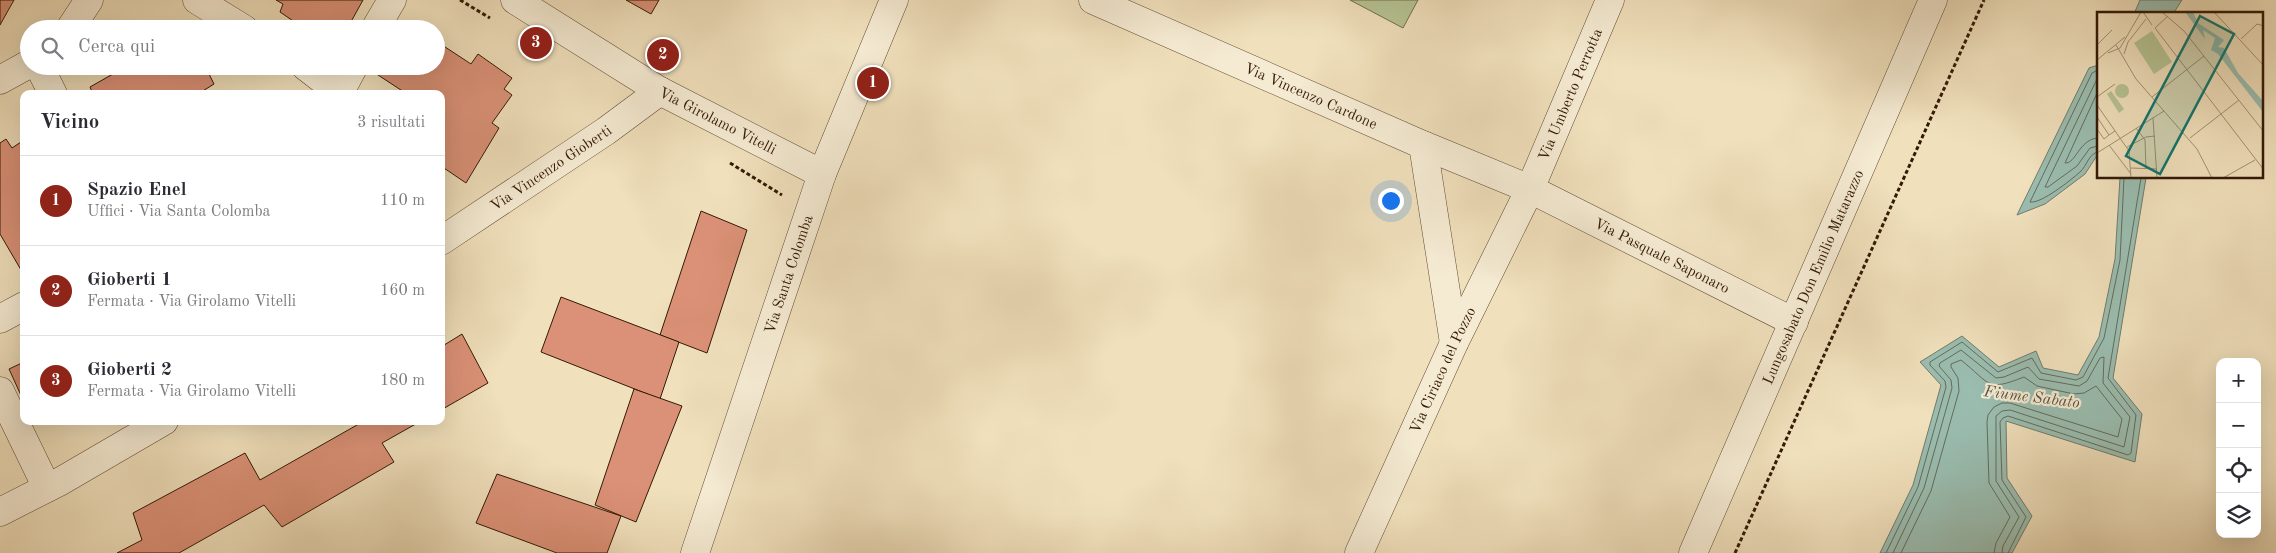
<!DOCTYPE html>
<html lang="it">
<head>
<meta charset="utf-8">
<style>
  :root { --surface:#fff; --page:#f2f2f3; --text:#2b2b33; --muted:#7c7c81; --line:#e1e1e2; --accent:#8f2418 }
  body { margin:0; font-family:"Old Standard TT",serif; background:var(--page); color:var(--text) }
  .controls { position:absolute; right:15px; bottom:15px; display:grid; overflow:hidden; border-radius:10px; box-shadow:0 5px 20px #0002 }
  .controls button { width:45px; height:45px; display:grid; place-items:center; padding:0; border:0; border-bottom:1px solid var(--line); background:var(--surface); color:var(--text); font:25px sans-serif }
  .you { position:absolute; left:1390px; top:200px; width:18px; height:18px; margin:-12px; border:4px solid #fff; border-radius:50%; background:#1a73e8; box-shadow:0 0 0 8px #1a73e833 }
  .badge { display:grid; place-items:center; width:32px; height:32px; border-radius:50%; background:var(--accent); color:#fff; font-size:16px; font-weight:700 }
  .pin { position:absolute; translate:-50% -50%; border:2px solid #fff; box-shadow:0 1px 5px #0006 }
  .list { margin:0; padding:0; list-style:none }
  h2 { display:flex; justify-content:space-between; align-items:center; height:65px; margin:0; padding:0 20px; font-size:21px }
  h2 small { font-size:16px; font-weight:400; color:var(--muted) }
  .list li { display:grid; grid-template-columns:32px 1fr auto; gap:15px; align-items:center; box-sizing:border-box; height:90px; padding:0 20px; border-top:1px solid var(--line) }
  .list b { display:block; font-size:19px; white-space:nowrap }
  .list p { margin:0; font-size:16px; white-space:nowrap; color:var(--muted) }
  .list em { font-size:16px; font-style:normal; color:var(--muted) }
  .icon { flex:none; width:28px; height:28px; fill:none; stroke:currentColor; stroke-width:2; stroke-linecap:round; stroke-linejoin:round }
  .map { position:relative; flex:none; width:2276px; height:553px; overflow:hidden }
  .search { position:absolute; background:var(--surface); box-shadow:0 5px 20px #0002; left:20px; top:20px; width:425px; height:55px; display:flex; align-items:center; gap:12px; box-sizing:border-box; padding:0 18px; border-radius:28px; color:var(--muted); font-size:19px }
  .panel { position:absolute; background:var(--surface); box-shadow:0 5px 20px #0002; left:20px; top:90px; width:425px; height:335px; border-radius:10px }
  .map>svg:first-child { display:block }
  .green { fill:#b6c393; stroke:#746e4c }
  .water { fill:#9abdb0; stroke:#717b6c }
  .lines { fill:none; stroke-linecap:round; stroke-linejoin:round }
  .shore { stroke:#666b5a; stroke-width:1 }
  .building { fill:#db9177; stroke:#331905 }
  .street-casing { stroke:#624b33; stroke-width:29 }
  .path { stroke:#331905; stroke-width:3; stroke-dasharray:4 2.5; stroke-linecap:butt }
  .street { stroke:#f5ebd3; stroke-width:28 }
  .labels { text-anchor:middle; stroke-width:4.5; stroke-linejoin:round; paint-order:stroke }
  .street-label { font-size:15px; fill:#331905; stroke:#f5ebd3 }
  .water-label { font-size:16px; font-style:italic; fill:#575241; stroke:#f5ebd3 }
  .inset-road { fill:none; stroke:#a49073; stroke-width:1 }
  .view { fill:#0f766e; fill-opacity:0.15; stroke:#0f766e; stroke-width:2.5 }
  .inset-edge { fill:none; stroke:#331905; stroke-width:2.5 }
</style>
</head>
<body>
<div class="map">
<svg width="2276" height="553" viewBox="0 0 2276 553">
  <rect width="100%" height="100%" fill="#f0e0bc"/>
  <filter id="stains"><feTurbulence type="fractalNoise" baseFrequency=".004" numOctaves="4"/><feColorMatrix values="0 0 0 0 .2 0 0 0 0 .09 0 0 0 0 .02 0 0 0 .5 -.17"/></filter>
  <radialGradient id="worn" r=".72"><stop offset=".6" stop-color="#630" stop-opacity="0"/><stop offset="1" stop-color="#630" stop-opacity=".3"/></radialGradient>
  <path class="green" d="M 1350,0 L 1418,0 L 1403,28 Z"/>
  <g class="water">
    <path d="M 2140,0 L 2182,0 L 2173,14 L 2134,14 Z"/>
    <path d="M 2098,65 L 2098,154 L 2085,174 L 2045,204 L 2017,215 L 2089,68 Z"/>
    <path d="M 2120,178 L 2146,178 L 2113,378 L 2142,414 L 2135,462 L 2006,421 L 2007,478 L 2032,516 L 2012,553 L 1880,553 L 1913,485 L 1941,385 L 1920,362 L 1962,336 L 1999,367 L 2036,351 L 2043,368 L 2078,375 L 2099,337 L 2115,259 Z"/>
  </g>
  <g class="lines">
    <g class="shore">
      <path d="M 2098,70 L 2092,73 L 2030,202 C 2041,204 2071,180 2080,172 C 2087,166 2089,153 2098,152"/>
      <path d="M 2098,77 L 2045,187 L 2048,187 L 2077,166 L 2090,148 L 2098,146"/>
      <path d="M 2098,91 L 2065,163 C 2076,164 2079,139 2098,138"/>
      <path d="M 1886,553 L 1918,487 L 1946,387 L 1945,381 L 1930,365 L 1930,362 L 1962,342 L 1998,372 L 2032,358 L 2041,373 L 2076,380 L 2083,377 L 2104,338 L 2120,260 L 2124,178"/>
      <path d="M 1893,553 L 1924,488 L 1952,388 L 1951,380 L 1939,366 L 1940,363 L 1961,350 L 1996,378 L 2004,377 L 2028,367 L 2039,379 L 2079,386 L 2087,381 L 2100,358 L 2104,357 L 2103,383 L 2130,417 L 2124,447 L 2010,410 L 2002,411 L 1996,416 L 1996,481 L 2019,517 L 2003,546 L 2002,553"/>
      <path d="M 1901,553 L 1931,491 L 1959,391 L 1958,378 L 1951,367 L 1951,364 L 1961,360 C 1991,384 1986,392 2024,377 L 2037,386 L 2074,394 L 2084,393 L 2096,386 L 2122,419 L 2118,437 L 2010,403 L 2002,403 L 1994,407 L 1988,415 L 1987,422 L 1989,483 L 2010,517 L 1996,543 L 1994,553"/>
      <path d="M 2008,553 L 2026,517 L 2002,480 L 2000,422 L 2003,418 L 2008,416 L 2128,455 L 2131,453 L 2136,415 L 2108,378 L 2141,178"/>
    </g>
  </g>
  <g class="building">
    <path d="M 0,0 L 14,0 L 0,25 Z"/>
    <path d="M 276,0 L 363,0 L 347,29 L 333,29 L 327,25 L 324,29 L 305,29 L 280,12 L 283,4 Z"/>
    <path d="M 626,0 L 659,0 L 651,14 Z"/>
    <path d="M 408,22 L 418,29 L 404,29 Z"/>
    <path d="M 436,41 L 471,64 L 478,54 L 512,78 L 504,89 L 512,95 L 492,123 L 499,128 L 466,183 L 441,166 L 441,94 L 407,94 L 375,73 L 380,66 L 436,66 Z"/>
    <path d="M 127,66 L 205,66 L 214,84 L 198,94 L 93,94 L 90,87 Z"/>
    <path d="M 6,139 L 12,148 L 24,140 L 24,275 L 0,234 L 0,143 Z"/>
    <path d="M 701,211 L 747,230 L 707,353 L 660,335 Z"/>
    <path d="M 561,297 L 679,342 L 660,399 L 541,352 Z"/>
    <path d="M 462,334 L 488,383 L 441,410 L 441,347 Z"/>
    <path d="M 24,362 L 24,402 L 9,369 Z"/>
    <path d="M 634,389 L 682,406 L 636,522 L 595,505 Z"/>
    <path d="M 364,421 L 421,421 L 382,443 L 394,462 L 282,527 L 264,505 L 179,553 L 117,553 L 142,540 L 133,513 L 245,453 L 260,480 Z"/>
    <path d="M 497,474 L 621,516 L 607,553 L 557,553 L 476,523 Z"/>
  </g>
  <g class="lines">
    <g class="street-casing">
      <g id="street">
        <path d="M 197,0 L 244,29"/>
        <path id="s1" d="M 515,0 L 660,91 L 822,174"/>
        <path id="s2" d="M 1093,0 L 1423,145 L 1530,189 L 1794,322"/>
        <path d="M 70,29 L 89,0"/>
        <path d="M 375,29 L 392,0"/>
        <path d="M 39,66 L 53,94"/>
        <path d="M 305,66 L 341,94"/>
        <path d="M 0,80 L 29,64"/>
        <path d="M 339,94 L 354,66"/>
        <path d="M 1423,145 L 1454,343"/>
        <path id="s3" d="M 441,241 L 606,131 L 660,91"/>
        <path d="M 0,319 L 24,306"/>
        <path d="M 0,391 L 47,488"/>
        <path d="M 0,512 L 61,481 L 164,421"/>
        <path id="s4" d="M 695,553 L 822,174 L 894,0"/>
        <path id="s5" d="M 1359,553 L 1454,343 L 1530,189 L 1610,0"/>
        <path id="s6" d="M 1693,553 L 1933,0"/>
      </g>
    </g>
    <g class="path">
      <path d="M 460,0 L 490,18"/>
      <path d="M 730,163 L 782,195"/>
      <path d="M 1735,553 L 1984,0"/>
    </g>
    <use href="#street" class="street"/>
  </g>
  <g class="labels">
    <g class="street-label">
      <text dy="5" stroke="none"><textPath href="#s5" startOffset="505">Via Umberto Perrotta</textPath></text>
      <text dy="5" stroke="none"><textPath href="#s2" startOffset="238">Via Vincenzo Cardone</textPath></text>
      <text dy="5" stroke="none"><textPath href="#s1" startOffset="236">Via Girolamo Vitelli</textPath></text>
      <text dy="5" stroke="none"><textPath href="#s3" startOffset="132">Via Vincenzo Gioberti</textPath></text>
      <text dy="5" stroke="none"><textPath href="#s2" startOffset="624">Via Pasquale Saponaro</textPath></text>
      <text dy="5" stroke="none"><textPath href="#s4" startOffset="294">Via Santa Colomba</textPath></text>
      <text dy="5" stroke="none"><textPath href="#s6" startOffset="301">Lungosabato Don Emilio Matarazzo</textPath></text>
      <text dy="5" stroke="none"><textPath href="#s5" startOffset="201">Via Ciriaco del Pozzo</textPath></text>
    </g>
    <g class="water-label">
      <text transform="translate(2032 396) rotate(7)" y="6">Fiume Sabato</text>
    </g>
  </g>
  <g transform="translate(2097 12)">
    <rect width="166" height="166" fill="#f0e0bc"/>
    <path d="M 55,19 L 75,50 L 57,62 L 37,31 ZM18 79a7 7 0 1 1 14 0a7 7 0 1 1-14 0ZM 14,79 L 27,97 L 22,101 L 10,82 Z" fill="#b6c393"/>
    <path d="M 88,0 L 96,0 L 101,11 L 127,28 L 121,35 L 127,36 L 141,61 L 166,89 L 166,100 L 121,42 L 114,38 L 118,26 L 106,18 L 108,27 Z" fill="#9abdb0"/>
    <path class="inset-road" d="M 46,0 L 55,13M 65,0 L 87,19 L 167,120M 117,0 L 167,54M 71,4 L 58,16 L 167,158M 144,27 L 160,12 L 167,14M 0,33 L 15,18M 19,33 L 39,67 L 100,137 L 115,166M 11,41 L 23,36 L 44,0M 27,42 L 31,30 L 49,7M 0,48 L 28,25M 0,85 L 18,72M 55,85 L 107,44M 0,93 L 32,139 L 34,166M 0,105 L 12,123 L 18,119M 56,106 L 60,166M 39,116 L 48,128 L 49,157M 0,117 L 7,127 L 12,123M 93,126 L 142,88M 12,133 L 34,162M 30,135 L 49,125 L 58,124M 0,141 L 67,99M 34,156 L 60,157M 126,166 L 158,148"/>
    <path class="view" d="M 103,4 L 137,22 L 63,162 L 29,144 Z"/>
    <rect width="166" height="166" class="inset-edge"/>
  </g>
  <rect width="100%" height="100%" filter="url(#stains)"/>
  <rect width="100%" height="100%" fill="url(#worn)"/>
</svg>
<div class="controls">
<button>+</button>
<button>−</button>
<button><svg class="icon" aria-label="locate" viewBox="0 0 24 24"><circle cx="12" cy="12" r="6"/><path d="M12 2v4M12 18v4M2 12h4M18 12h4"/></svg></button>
<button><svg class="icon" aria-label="layers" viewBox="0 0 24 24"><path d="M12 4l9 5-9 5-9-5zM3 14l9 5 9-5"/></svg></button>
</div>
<div class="you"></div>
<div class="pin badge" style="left:873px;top:83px">1</div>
<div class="pin badge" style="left:663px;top:55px">2</div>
<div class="pin badge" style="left:536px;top:43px">3</div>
<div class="search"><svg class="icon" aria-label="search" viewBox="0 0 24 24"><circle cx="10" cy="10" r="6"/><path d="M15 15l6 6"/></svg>Cerca qui</div>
<section class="panel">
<h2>Vicino<small>3 risultati</small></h2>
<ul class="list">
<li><span class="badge">1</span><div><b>Spazio Enel</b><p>Uffici · Via Santa Colomba</p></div><em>110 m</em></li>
<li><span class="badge">2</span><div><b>Gioberti 1</b><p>Fermata · Via Girolamo Vitelli</p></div><em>160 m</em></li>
<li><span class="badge">3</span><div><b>Gioberti 2</b><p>Fermata · Via Girolamo Vitelli</p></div><em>180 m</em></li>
</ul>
</section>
</div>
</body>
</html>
